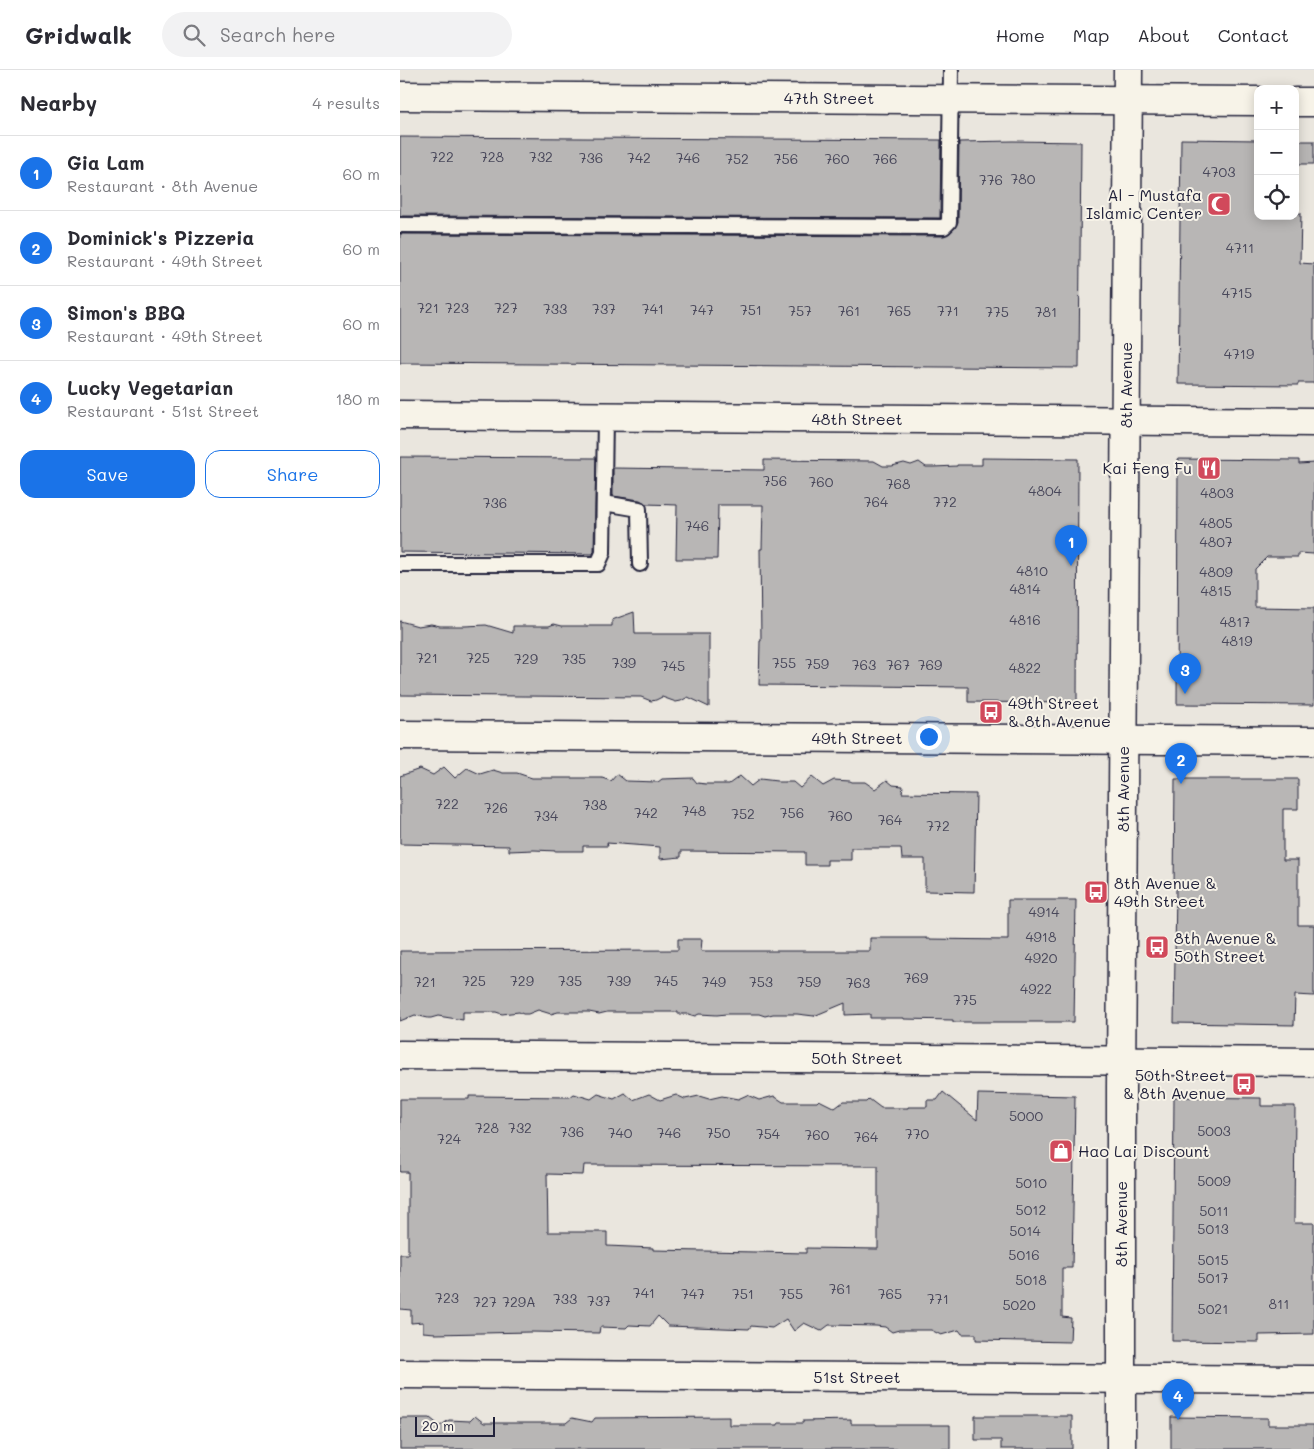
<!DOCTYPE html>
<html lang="en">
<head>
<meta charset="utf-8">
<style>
  :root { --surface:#fff; --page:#f2f2f3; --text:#2b2b33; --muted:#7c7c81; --line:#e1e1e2; --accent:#1a73e8 }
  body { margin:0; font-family:Mali,sans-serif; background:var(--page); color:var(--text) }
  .controls { position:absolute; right:15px; top:15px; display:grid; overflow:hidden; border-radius:10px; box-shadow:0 2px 12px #0003 }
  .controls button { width:45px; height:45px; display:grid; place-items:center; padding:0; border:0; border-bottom:1px solid var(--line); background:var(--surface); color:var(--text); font:25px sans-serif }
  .scale { position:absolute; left:15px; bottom:12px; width:80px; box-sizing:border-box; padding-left:5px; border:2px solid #22223b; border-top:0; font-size:14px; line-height:18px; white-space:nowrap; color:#22223b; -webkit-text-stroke:4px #f7f3e8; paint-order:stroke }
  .you { position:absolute; left:528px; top:666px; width:18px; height:18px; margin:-12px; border:4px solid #fff; border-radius:50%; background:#1a73e8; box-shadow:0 0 0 8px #1a73e833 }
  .badge { display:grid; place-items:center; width:32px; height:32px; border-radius:50%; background:var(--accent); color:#fff; font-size:16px; font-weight:700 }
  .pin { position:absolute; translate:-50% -41px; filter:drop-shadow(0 1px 2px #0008) }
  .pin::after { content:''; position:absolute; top:26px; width:18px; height:15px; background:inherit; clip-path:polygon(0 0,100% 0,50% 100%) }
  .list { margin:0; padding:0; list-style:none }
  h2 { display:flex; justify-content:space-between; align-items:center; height:65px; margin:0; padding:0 20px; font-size:21px }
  h2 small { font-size:16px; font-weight:400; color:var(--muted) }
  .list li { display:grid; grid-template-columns:32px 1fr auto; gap:15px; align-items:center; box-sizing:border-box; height:75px; padding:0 20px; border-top:1px solid var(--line) }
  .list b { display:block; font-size:19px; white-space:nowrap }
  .list p { margin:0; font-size:16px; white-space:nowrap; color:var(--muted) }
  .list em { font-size:16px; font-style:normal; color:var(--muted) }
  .actions { display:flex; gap:10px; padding:15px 20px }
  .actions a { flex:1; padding:11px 0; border:1px solid var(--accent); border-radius:15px; text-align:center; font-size:18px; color:var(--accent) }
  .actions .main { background:var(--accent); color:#fff }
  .icon { flex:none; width:28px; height:28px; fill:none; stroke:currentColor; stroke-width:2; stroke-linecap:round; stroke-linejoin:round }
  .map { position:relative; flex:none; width:914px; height:1379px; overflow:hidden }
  header { display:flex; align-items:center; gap:30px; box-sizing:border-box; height:70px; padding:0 25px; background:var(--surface); border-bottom:1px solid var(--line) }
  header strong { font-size:24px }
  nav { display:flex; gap:28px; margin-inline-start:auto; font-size:18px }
  .search { width:350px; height:45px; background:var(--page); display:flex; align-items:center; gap:12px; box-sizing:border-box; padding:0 18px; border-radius:28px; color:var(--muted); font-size:19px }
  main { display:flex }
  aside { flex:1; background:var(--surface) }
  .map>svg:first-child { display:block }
  .building { fill:#b8b6b5; stroke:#22223b; fill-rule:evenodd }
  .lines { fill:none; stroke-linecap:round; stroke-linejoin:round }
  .service-casing { stroke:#22223b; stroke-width:18 }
  .minor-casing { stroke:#22223b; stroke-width:31 }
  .service { stroke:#f7f3e8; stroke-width:14 }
  .minor { stroke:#f7f3e8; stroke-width:28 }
  .labels { text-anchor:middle; stroke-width:4; stroke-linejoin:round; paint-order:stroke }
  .number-label { font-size:14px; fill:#48475a }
  .street-label { font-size:16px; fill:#22223b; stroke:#f7f3e8 }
  .poi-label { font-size:16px; fill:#22223b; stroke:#f7f3e8; text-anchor:start }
</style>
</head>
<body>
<header>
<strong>Gridwalk</strong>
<div class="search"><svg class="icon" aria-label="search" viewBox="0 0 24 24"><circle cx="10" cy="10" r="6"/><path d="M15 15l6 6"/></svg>Search here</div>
<nav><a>Home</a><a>Map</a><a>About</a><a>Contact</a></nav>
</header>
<main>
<aside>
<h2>Nearby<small>4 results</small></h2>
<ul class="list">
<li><span class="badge">1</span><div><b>Gia Lam</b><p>Restaurant · 8th Avenue</p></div><em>60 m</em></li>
<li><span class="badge">2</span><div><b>Dominick's Pizzeria</b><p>Restaurant · 49th Street</p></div><em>60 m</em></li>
<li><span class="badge">3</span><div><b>Simon's BBQ</b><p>Restaurant · 49th Street</p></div><em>60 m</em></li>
<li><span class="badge">4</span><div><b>Lucky Vegetarian</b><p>Restaurant · 51st Street</p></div><em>180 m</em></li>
</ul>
<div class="actions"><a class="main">Save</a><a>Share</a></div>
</aside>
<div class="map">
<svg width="914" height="1379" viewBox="0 0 914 1379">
  <rect width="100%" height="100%" fill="#eae6de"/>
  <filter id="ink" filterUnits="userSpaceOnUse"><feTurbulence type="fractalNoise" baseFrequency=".02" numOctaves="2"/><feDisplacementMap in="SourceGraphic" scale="10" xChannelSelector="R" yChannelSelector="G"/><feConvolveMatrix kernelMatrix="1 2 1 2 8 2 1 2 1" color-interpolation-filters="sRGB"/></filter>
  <g filter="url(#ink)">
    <g class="building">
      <path d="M 0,67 L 541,70 L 540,148 L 0,146 Z"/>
      <path d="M 781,69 L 858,70 L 858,146 L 895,146 L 895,143 L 901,143 L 900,193 L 914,194 L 914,313 L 898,313 L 898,315 L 778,314 Z"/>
      <path d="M 613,71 L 681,72 L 679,298 L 0,293 L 0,164 L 544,166 L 550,163 L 555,158 L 558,152 L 559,72 Z"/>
      <rect x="895" y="71" width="19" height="23"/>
      <path d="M 0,387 L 196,388 L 194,481 L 193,484 L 0,482 Z"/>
      <path d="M 582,388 L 678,389 L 677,633 L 568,632 L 568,617 L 359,615 L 360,571 L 361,571 L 360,479 L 362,479 L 363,435 L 318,435 L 317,489 L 276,489 L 277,435 L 246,434 L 240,430 L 213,426 L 213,398 L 364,400 L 364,390 L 474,391 L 483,396 L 492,396 L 504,393 L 511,395 L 519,392 L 526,397 L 533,397 L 557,396 L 557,395 L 582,395 Z"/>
      <path d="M 778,389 L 899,390 L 899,394 L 914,393 L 914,484 L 898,483 L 898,487 L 867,487 L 855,499 L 855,537 L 914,538 L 914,635 L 777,634 Z"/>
      <path d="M 234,542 L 235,564 L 309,564 L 309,637 L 288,627 L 281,631 L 276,632 L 262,627 L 256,630 L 251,631 L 241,627 L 0,625 L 0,551 L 18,556 L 31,554 L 40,556 L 65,556 L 86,555 L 113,563 L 113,556 L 149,556 L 154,554 L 162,556 L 212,556 L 212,550 Z"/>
      <path d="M 44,697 L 55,708 L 67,698 L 80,704 L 93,700 L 103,703 L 117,703 L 132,708 L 202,708 L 211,711 L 217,704 L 226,711 L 258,712 L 262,709 L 293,708 L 297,713 L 306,714 L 329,714 L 340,706 L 351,716 L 360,709 L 377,711 L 378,712 L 393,712 L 400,718 L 412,707 L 423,716 L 434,710 L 450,711 L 452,712 L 465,712 L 475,719 L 487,710 L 493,715 L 503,716 L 502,723 L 576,724 L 574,822 L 525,821 L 525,789 L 502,789 L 501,778 L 451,778 L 451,790 L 427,790 L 427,795 L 405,795 L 405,782 L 281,781 L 281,787 L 260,789 L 260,777 L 207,773 L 208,776 L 183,776 L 183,781 L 157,781 L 134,780 L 109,781 L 109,776 L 0,774 L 0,706 L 20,699 L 33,705 Z"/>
      <path d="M 775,709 L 898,709 L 898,739 L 883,739 L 883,790 L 898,790 L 898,855 L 914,855 L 914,926 L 895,925 L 894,955 L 774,953 L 776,818 L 774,818 Z"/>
      <path d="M 608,830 L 676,830 L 674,952 L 553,952 L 553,950 L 504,949 L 504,948 L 470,948 L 470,944 L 445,945 L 445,933 L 414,946 L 397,944 L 373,944 L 365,946 L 359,944 L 326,944 L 317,945 L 299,944 L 295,946 L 288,944 L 278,944 L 278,942 L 207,942 L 199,944 L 189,942 L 158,942 L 151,944 L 138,940 L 128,944 L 123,944 L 119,942 L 102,944 L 96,942 L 63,942 L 63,950 L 38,946 L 31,948 L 28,948 L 15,945 L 0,951 L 0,881 L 278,880 L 278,869 L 302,869 L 301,881 L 470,881 L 470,868 L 527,868 L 527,869 L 608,870 Z"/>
      <path d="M 543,1022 L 577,1050 L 578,1024 L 675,1026 L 672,1198 L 662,1198 L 662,1247 L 671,1248 L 670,1272 L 576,1270 L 576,1264 L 562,1264 L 559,1260 L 541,1265 L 531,1260 L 499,1260 L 492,1262 L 485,1257 L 476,1256 L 429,1255 L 421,1261 L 404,1253 L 394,1261 L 386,1249 L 372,1258 L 351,1256 L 349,1259 L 268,1256 L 258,1246 L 250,1256 L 229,1255 L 226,1258 L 200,1257 L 199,1263 L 130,1262 L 35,1264 L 35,1263 L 23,1262 L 23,1252 L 11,1253 L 11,1240 L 0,1239 L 0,1184 L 8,1184 L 8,1102 L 0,1102 L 0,1029 L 69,1029 L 69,1026 L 170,1027 L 174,1024 L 191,1029 L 198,1024 L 214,1029 L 225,1023 L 233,1030 L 249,1024 L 260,1030 L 276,1025 L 285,1029 L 299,1026 L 309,1029 L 322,1026 L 338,1029 L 347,1025 L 359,1030 L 374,1026 L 383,1032 L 417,1032 L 419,1030 L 435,1038 L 443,1032 L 466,1032 L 469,1029 L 481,1038 L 508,1038 L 508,1037 L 527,1037 L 527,1030 L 537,1030 ZM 184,1095 L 478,1096 L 478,1179 L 406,1178 L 406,1183 L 253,1180 L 253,1178 L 207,1176 L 207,1162 L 148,1162 L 147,1104 L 183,1105 Z"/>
      <path d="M 774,1027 L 861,1028 L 861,1036 L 895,1036 L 894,1153 L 914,1153 L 914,1264 L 859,1265 L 859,1272 L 772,1271 Z"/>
      <path d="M 75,1346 L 84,1353 L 166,1353 L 172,1348 L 192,1352 L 195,1348 L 329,1347 L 329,1355 L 378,1355 L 378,1353 L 403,1353 L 403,1351 L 451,1350 L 451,1354 L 476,1354 L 476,1355 L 550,1355 L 550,1379 L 0,1379 L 0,1348 L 30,1348 L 40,1356 L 49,1350 L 70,1351 Z"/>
      <path d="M 575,1346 L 672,1346 L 672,1379 L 601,1379 L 601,1370 L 575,1370 Z"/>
      <path d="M 771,1347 L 868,1348 L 868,1355 L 914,1355 L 914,1379 L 771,1379 Z"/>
    </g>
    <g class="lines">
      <g class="service-casing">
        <g id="service">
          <path d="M 0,155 L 544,157 L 549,152 L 551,0"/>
          <path d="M 204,433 L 239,439 L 240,494"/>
          <path d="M 0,494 L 198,494 L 203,483 L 205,347"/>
        </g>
      </g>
      <g class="minor-casing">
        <g id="minor">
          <path d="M 0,26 L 858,31"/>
          <path d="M 895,32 L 914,32"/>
          <path d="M 0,345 L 914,352"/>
          <path d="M 0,665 L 914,671"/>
          <path d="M 0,985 L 914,992"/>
          <path d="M 0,1304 L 914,1310"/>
          <path d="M 721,1379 L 721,1017 L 728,0"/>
        </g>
      </g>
      <use href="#service" class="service"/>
      <use href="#minor" class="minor"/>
    </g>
  </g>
  <defs>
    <g id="mosque-square" transform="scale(1.25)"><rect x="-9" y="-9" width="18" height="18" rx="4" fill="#d1495b" stroke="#f7f3e8"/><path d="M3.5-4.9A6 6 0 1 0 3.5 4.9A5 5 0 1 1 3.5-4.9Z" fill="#fff"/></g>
    <g id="restaurant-square" transform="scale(1.25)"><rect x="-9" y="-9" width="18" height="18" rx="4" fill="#d1495b" stroke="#f7f3e8"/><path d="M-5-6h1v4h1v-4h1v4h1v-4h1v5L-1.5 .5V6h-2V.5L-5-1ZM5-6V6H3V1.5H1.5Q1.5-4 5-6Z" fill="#fff"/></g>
    <g id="bus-square" transform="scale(1.25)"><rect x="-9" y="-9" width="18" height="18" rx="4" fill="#d1495b" stroke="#f7f3e8"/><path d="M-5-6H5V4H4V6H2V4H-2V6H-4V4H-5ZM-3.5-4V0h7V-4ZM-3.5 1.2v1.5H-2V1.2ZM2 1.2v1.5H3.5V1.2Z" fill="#fff"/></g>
    <g id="shop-square" transform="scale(1.25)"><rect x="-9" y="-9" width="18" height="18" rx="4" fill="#d1495b" stroke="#f7f3e8"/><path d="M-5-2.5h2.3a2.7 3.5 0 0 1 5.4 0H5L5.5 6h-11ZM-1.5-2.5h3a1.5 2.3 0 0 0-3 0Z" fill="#fff"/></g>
  </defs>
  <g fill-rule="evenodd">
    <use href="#mosque-square" x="819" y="134"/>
    <use href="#restaurant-square" x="809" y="398"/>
    <use href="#bus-square" x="591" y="642"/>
    <use href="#bus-square" x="696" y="822"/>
    <use href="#bus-square" x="757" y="877"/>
    <use href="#bus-square" x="844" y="1014"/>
    <use href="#shop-square" x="661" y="1081"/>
  </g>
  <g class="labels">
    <g class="number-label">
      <text x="42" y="92">722</text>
      <text x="92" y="92">728</text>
      <text x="141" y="92">732</text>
      <text x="191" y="93">736</text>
      <text x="239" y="93">742</text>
      <text x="288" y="93">746</text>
      <text x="337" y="94">752</text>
      <text x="386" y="94">756</text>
      <text x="437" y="94">760</text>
      <text x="485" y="94">766</text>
      <text x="819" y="107">4703</text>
      <text x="623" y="114">780</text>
      <text x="591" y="115">776</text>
      <text x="840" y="183">4711</text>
      <text x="837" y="228">4715</text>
      <text x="28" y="243">721</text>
      <text x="57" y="243">723</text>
      <text x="106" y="243">727</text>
      <text x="155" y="244">733</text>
      <text x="204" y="244">737</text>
      <text x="253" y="244">741</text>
      <text x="302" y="245">747</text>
      <text x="351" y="245">751</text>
      <text x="400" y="246">757</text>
      <text x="449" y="246">761</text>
      <text x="499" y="246">765</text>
      <text x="548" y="246">771</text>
      <text x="597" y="247">775</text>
      <text x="646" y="247">781</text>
      <text x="839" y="289">4719</text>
      <text x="375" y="416">756</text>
      <text x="421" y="417">760</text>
      <text x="498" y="419">768</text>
      <text x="645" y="426">4804</text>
      <text x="817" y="428">4803</text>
      <text x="476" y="437">764</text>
      <text x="545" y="437">772</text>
      <text x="95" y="438">736</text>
      <text x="816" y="458">4805</text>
      <text x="297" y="461">746</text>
      <text x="816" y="477">4807</text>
      <text x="632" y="506">4810</text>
      <text x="816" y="507">4809</text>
      <text x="625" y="524">4814</text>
      <text x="816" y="526">4815</text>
      <text x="625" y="555">4816</text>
      <text x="835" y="557">4817</text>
      <text x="837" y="576">4819</text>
      <text x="27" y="593">721</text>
      <text x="78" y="593">725</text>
      <text x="126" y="594">729</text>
      <text x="174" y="594">735</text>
      <text x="224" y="598">739</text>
      <text x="384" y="598">755</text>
      <text x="417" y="599">759</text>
      <text x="464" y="600">763</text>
      <text x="498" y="600">767</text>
      <text x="530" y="600">769</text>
      <text x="273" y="601">745</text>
      <text x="625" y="603">4822</text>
      <text x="47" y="739">722</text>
      <text x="195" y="740">738</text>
      <text x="96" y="743">726</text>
      <text x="294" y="746">748</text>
      <text x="246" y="748">742</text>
      <text x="392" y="748">756</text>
      <text x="343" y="749">752</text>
      <text x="146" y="751">734</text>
      <text x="440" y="751">760</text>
      <text x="490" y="755">764</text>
      <text x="538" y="761">772</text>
      <text x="644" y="847">4914</text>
      <text x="641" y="872">4918</text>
      <text x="641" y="893">4920</text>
      <text x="516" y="913">769</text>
      <text x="74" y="916">725</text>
      <text x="122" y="916">729</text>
      <text x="170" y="916">735</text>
      <text x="219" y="916">739</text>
      <text x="266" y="916">745</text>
      <text x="25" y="917">721</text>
      <text x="314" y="917">749</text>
      <text x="361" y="917">753</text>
      <text x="409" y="917">759</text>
      <text x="458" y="918">763</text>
      <text x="636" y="924">4922</text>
      <text x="565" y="935">775</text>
      <text x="626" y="1051">5000</text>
      <text x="87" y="1063">728</text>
      <text x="120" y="1063">732</text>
      <text x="814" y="1066">5003</text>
      <text x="172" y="1067">736</text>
      <text x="220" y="1068">740</text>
      <text x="269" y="1068">746</text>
      <text x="318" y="1068">750</text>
      <text x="368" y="1069">754</text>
      <text x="517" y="1069">770</text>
      <text x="417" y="1070">760</text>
      <text x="466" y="1072">764</text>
      <text x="49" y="1074">724</text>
      <text x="814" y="1116">5009</text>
      <text x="631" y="1118">5010</text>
      <text x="631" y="1145">5012</text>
      <text x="814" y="1146">5011</text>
      <text x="813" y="1164">5013</text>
      <text x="625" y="1166">5014</text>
      <text x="624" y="1190">5016</text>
      <text x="813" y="1195">5015</text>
      <text x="813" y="1213">5017</text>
      <text x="631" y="1215">5018</text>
      <text x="440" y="1224">761</text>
      <text x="244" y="1228">741</text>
      <text x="293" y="1229">747</text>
      <text x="343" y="1229">751</text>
      <text x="391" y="1229">755</text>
      <text x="490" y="1229">765</text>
      <text x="47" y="1233">723</text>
      <text x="165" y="1234">733</text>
      <text x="538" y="1234">771</text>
      <text x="199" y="1236">737</text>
      <text x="85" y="1237">727</text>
      <text x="119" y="1237">729A</text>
      <text x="879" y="1239">811</text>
      <text x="619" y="1240">5020</text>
      <text x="813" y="1244">5021</text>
    </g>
    <g class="street-label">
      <text x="429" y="34">47th Street</text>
      <text transform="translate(726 315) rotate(-90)" y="6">8th Avenue</text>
      <text x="457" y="355">48th Street</text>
      <text x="457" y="674">49th Street</text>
      <text transform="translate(723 719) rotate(-90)" y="6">8th Avenue</text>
      <text x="457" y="994">50th Street</text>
      <text transform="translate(721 1154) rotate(-90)" y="6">8th Avenue</text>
      <text x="457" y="1313">51st Street</text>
    </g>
    <g class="poi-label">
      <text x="802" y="131" text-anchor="end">Al - Mustafa<tspan x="802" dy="18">Islamic Center</tspan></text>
      <text x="792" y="404" text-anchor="end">Kai Feng Fu</text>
      <text x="608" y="639">49th Street<tspan x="608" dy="18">&amp; 8th Avenue</tspan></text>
      <text x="714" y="819">8th Avenue &amp;<tspan x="714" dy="18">49th Street</tspan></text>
      <text x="774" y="874">8th Avenue &amp;<tspan x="774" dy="18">50th Street</tspan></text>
      <text x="826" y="1011" text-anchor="end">50th Street<tspan x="826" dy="18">&amp; 8th Avenue</tspan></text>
      <text x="678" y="1087">Hao Lai Discount</text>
    </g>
  </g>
</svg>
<div class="controls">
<button>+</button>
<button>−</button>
<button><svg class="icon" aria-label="locate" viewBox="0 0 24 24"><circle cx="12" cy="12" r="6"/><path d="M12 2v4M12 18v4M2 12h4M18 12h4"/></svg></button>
</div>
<div class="scale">20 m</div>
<div class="you"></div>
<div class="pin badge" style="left:671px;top:496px">1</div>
<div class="pin badge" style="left:781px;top:714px">2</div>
<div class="pin badge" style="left:785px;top:624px">3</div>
<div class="pin badge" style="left:778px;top:1350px">4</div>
</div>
</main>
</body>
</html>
